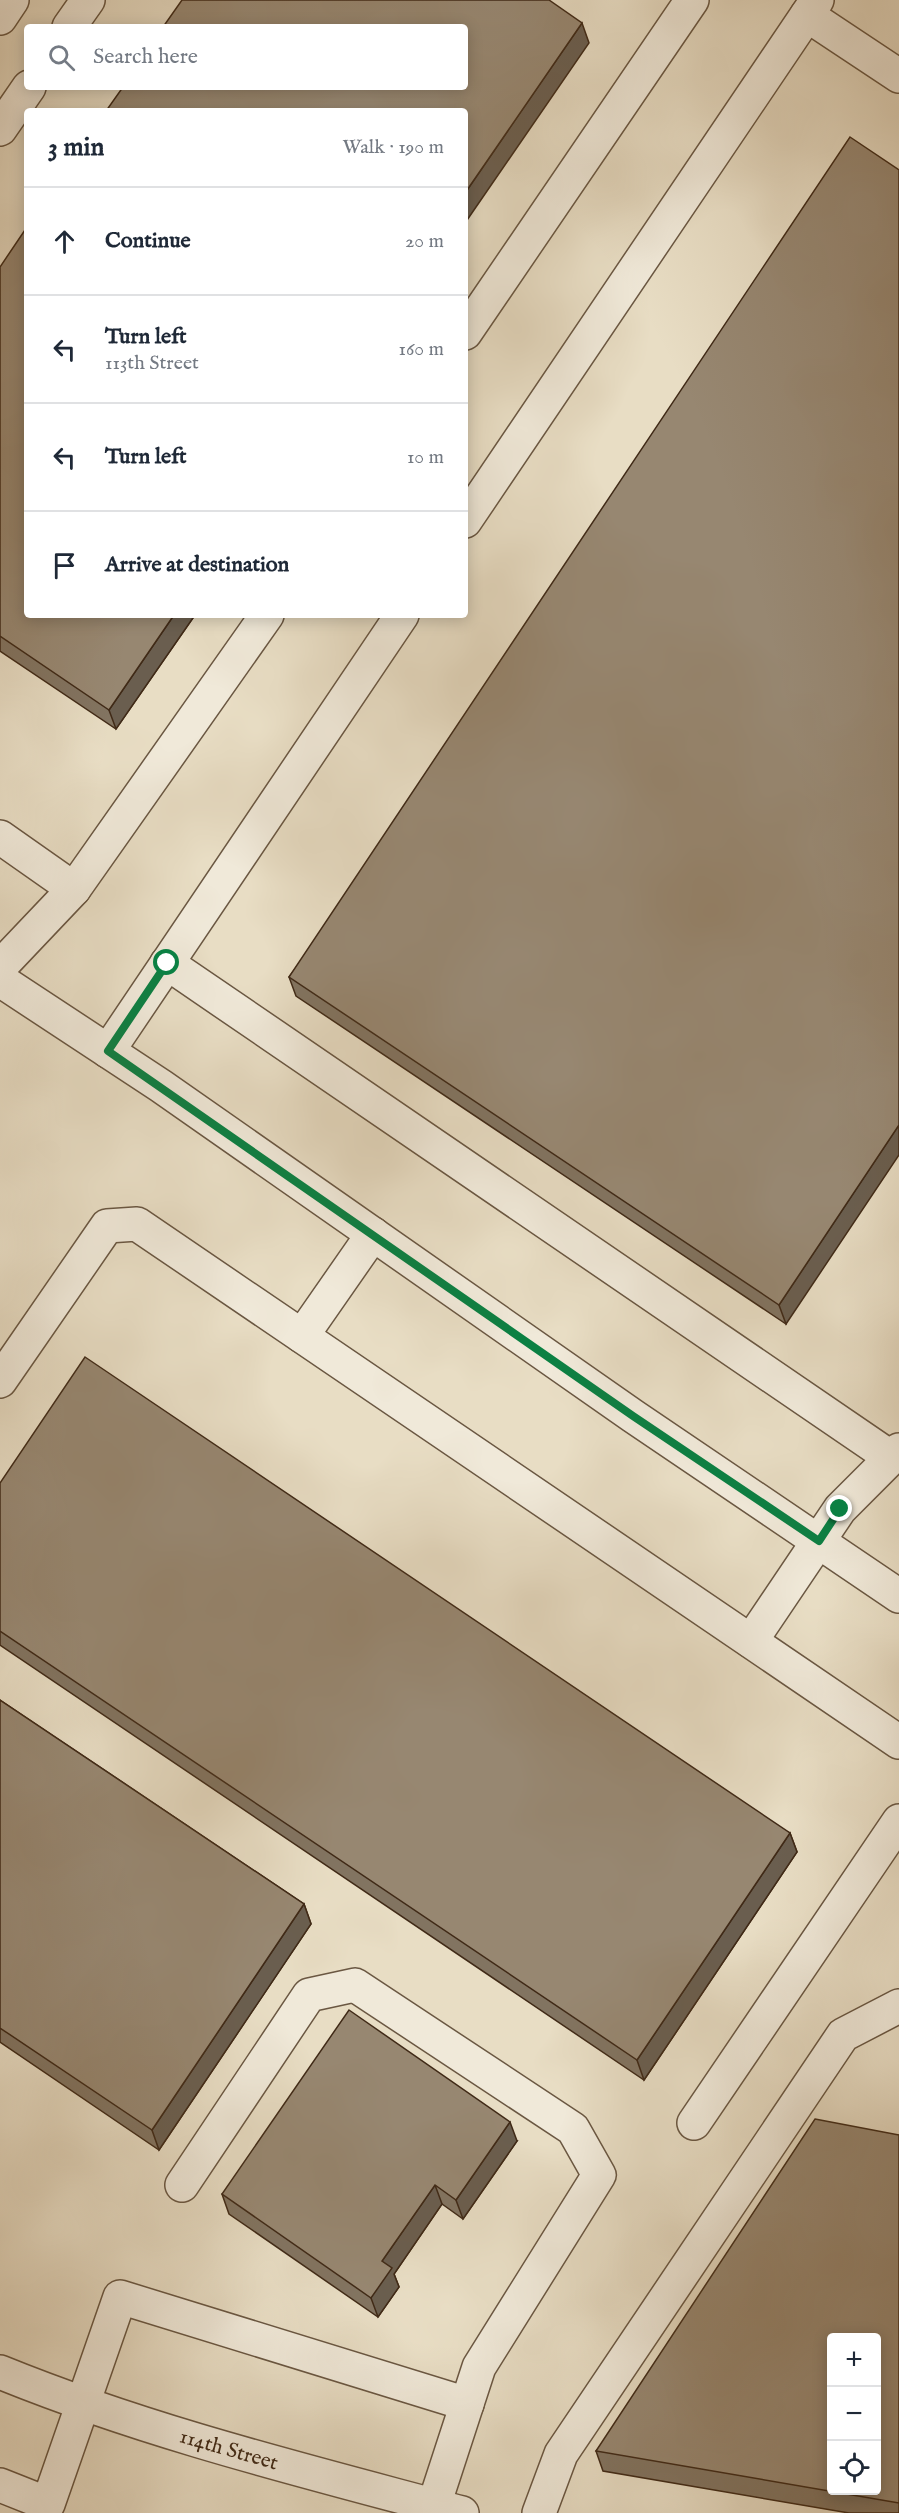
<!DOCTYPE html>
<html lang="en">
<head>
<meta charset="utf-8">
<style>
  :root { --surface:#fff; --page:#f6f6f7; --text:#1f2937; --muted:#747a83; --line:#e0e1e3 }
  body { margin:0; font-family:"IM FELL English",serif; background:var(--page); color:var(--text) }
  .controls { position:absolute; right:18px; bottom:18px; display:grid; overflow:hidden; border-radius:6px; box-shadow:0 3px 15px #0003 }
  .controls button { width:54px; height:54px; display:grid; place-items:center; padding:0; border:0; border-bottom:2px solid var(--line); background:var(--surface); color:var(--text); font:30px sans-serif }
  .stop { position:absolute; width:18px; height:18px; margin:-14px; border:4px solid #0b8043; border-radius:50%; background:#fff }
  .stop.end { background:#0b8043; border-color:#fff; box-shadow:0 2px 6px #0008 }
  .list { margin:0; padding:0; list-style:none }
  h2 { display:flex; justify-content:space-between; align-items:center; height:78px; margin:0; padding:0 24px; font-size:26px }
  h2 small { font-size:20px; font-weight:400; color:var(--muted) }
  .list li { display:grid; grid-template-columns:39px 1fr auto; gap:18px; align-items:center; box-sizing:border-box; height:108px; padding:0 24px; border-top:2px solid var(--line) }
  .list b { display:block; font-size:22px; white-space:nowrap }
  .list p { margin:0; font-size:20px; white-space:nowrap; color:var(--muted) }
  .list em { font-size:20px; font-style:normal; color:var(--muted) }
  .icon { flex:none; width:33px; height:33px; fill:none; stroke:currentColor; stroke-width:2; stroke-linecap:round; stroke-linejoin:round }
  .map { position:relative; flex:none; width:899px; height:2513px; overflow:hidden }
  .search { position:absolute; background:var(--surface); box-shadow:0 3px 15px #0003; left:24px; top:24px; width:444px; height:66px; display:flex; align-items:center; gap:15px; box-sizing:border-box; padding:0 21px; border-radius:6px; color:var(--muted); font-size:22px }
  .panel { position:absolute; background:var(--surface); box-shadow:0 3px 15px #0003; left:24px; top:108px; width:444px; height:510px; border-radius:6px }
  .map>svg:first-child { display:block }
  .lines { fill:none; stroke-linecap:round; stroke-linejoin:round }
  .minor-casing { stroke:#6a5742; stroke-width:36 }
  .minor { stroke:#f0e9d9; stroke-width:33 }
  .wall { fill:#827461; stroke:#402a17; stroke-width:1.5 }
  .shaded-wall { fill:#6a5e4f; stroke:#402a17; stroke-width:1.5 }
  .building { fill:#978771; stroke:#402a17; stroke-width:1.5; fill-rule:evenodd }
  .route { stroke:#0b8043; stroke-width:8 }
  .labels { text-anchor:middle; stroke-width:4.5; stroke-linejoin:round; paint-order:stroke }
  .street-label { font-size:21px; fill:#402a17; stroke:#f0e9d9 }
</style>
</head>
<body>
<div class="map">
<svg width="899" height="2513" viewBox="0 0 899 2513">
  <rect width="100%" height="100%" fill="#e8ddc4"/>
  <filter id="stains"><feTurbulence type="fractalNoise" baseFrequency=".00333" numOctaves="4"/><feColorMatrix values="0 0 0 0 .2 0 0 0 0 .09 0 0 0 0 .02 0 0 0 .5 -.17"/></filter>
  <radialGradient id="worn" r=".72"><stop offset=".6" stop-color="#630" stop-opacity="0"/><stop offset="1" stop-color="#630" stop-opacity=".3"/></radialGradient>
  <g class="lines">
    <g class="minor-casing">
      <g id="minor">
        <path d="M 807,15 L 899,76"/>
        <path d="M 0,18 L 12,0"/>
        <path d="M 69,27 L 88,0"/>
        <path d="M 0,129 L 29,87"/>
        <path d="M 465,333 L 692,0"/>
        <path d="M 465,521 L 817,0"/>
        <path d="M 0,837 L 74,889 L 0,967"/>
        <path d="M 74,889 L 267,615"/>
        <path d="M 167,963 L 890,1457"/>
        <path d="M 0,980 L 161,1086 L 633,1416 L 899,1596"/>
        <path d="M 108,1051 L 402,615"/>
        <path d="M 302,1336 L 373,1234"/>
        <path d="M 0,1381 L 107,1226 L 137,1224 L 899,1742"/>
        <path d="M 751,1641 L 840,1509 L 899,1450"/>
        <path d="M 694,2123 L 899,1821"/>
        <path d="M 182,2185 L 309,1995 L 355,1985 L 573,2129 L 599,2175 L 479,2367 L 434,2505"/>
        <path d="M 0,2372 C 150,2433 306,2471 462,2513"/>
        <path d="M 0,2485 L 48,2504 L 120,2297 L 467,2404"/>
        <path d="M 539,2513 L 561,2454 L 843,2035 L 899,2006"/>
      </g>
    </g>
    <use href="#minor" class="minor"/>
  </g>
  <g class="wall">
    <path d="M 899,170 L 786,1324 L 296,996 L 289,977 Z"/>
    <path d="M 0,267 L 27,615 L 195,615 L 116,729 L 0,651 Z"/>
    <path d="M 0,1483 L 790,1833 L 797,1852 L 644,2080 L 0,1645 Z"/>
    <path d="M 0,1700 L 304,1904 L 311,1924 L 159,2150 L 0,2042 Z"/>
    <path d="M 899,2135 L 899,2513 L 849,2513 L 603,2471 L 596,2451 Z"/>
    <path d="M 517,2141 L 463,2219 L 442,2204 L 394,2274 L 399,2287 L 378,2317 L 229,2214 L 222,2194 Z"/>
  </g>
  <g class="shaded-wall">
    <path d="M 582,23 L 589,43 L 465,223 L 465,193 Z"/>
    <path d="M 174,615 L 195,615 L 116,729 L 109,710 Z"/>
    <path d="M 899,1125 L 899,1155 L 786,1324 L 779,1305 Z"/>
    <path d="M 790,1833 L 797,1852 L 644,2080 L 637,2060 Z"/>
    <path d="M 304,1904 L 311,1924 L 159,2150 L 152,2130 Z"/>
    <path d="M 510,2122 L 517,2141 L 463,2219 L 456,2200 Z"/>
    <path d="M 435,2185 L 442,2204 L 394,2274 L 399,2287 L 378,2317 L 371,2298 L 382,2261 Z"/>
  </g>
  <g class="building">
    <path d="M 182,0 L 549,0 L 582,23 L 465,193 L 465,111 L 106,111 L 123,87 L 465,87 L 465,27 L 163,27 Z"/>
    <path d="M 850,137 L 899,170 L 899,1125 L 779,1305 L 289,977 Z"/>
    <path d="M 27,227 L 27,615 L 174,615 L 109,710 L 0,636 L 0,267 Z"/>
    <path d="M 85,1357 L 790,1833 L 637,2060 L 0,1631 L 0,1483 Z"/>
    <path d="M 0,1700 L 304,1904 L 152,2130 L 0,2028 Z"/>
    <path d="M 349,2010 L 510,2122 L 456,2200 L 435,2185 L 382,2261 L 392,2268 L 371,2298 L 222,2194 Z"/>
    <path d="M 815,2119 L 899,2135 L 899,2503 L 596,2451 ZM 831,2337 L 876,2337 L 876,2490 L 831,2490 Z"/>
  </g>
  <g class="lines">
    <path class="route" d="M 167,963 L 108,1051 L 633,1416 L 819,1541 L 840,1509"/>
  </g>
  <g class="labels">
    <g class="street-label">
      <text transform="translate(229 2449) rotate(16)" y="7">114th Street</text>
    </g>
  </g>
  <rect width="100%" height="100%" filter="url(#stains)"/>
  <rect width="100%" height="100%" fill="url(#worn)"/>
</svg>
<div class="controls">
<button>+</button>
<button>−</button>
<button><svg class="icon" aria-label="locate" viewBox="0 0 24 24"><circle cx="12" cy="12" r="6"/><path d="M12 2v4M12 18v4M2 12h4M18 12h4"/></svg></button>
</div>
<div class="stop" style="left:167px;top:963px"></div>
<div class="stop end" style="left:840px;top:1509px"></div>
<div class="search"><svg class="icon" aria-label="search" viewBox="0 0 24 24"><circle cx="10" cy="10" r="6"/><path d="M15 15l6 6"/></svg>Search here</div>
<section class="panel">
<h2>3 min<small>Walk · 190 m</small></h2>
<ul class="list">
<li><svg class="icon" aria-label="ahead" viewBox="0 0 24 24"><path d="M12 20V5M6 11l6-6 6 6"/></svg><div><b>Continue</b></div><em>20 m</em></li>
<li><svg class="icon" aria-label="left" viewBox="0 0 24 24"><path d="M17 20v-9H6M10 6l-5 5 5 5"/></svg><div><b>Turn left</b><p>113th Street</p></div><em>160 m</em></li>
<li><svg class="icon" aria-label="left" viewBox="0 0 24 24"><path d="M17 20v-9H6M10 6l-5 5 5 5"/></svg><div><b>Turn left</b></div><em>10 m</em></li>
<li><svg class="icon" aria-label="arrive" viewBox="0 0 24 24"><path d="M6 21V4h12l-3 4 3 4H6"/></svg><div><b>Arrive at destination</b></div></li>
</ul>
</section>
</div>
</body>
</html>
